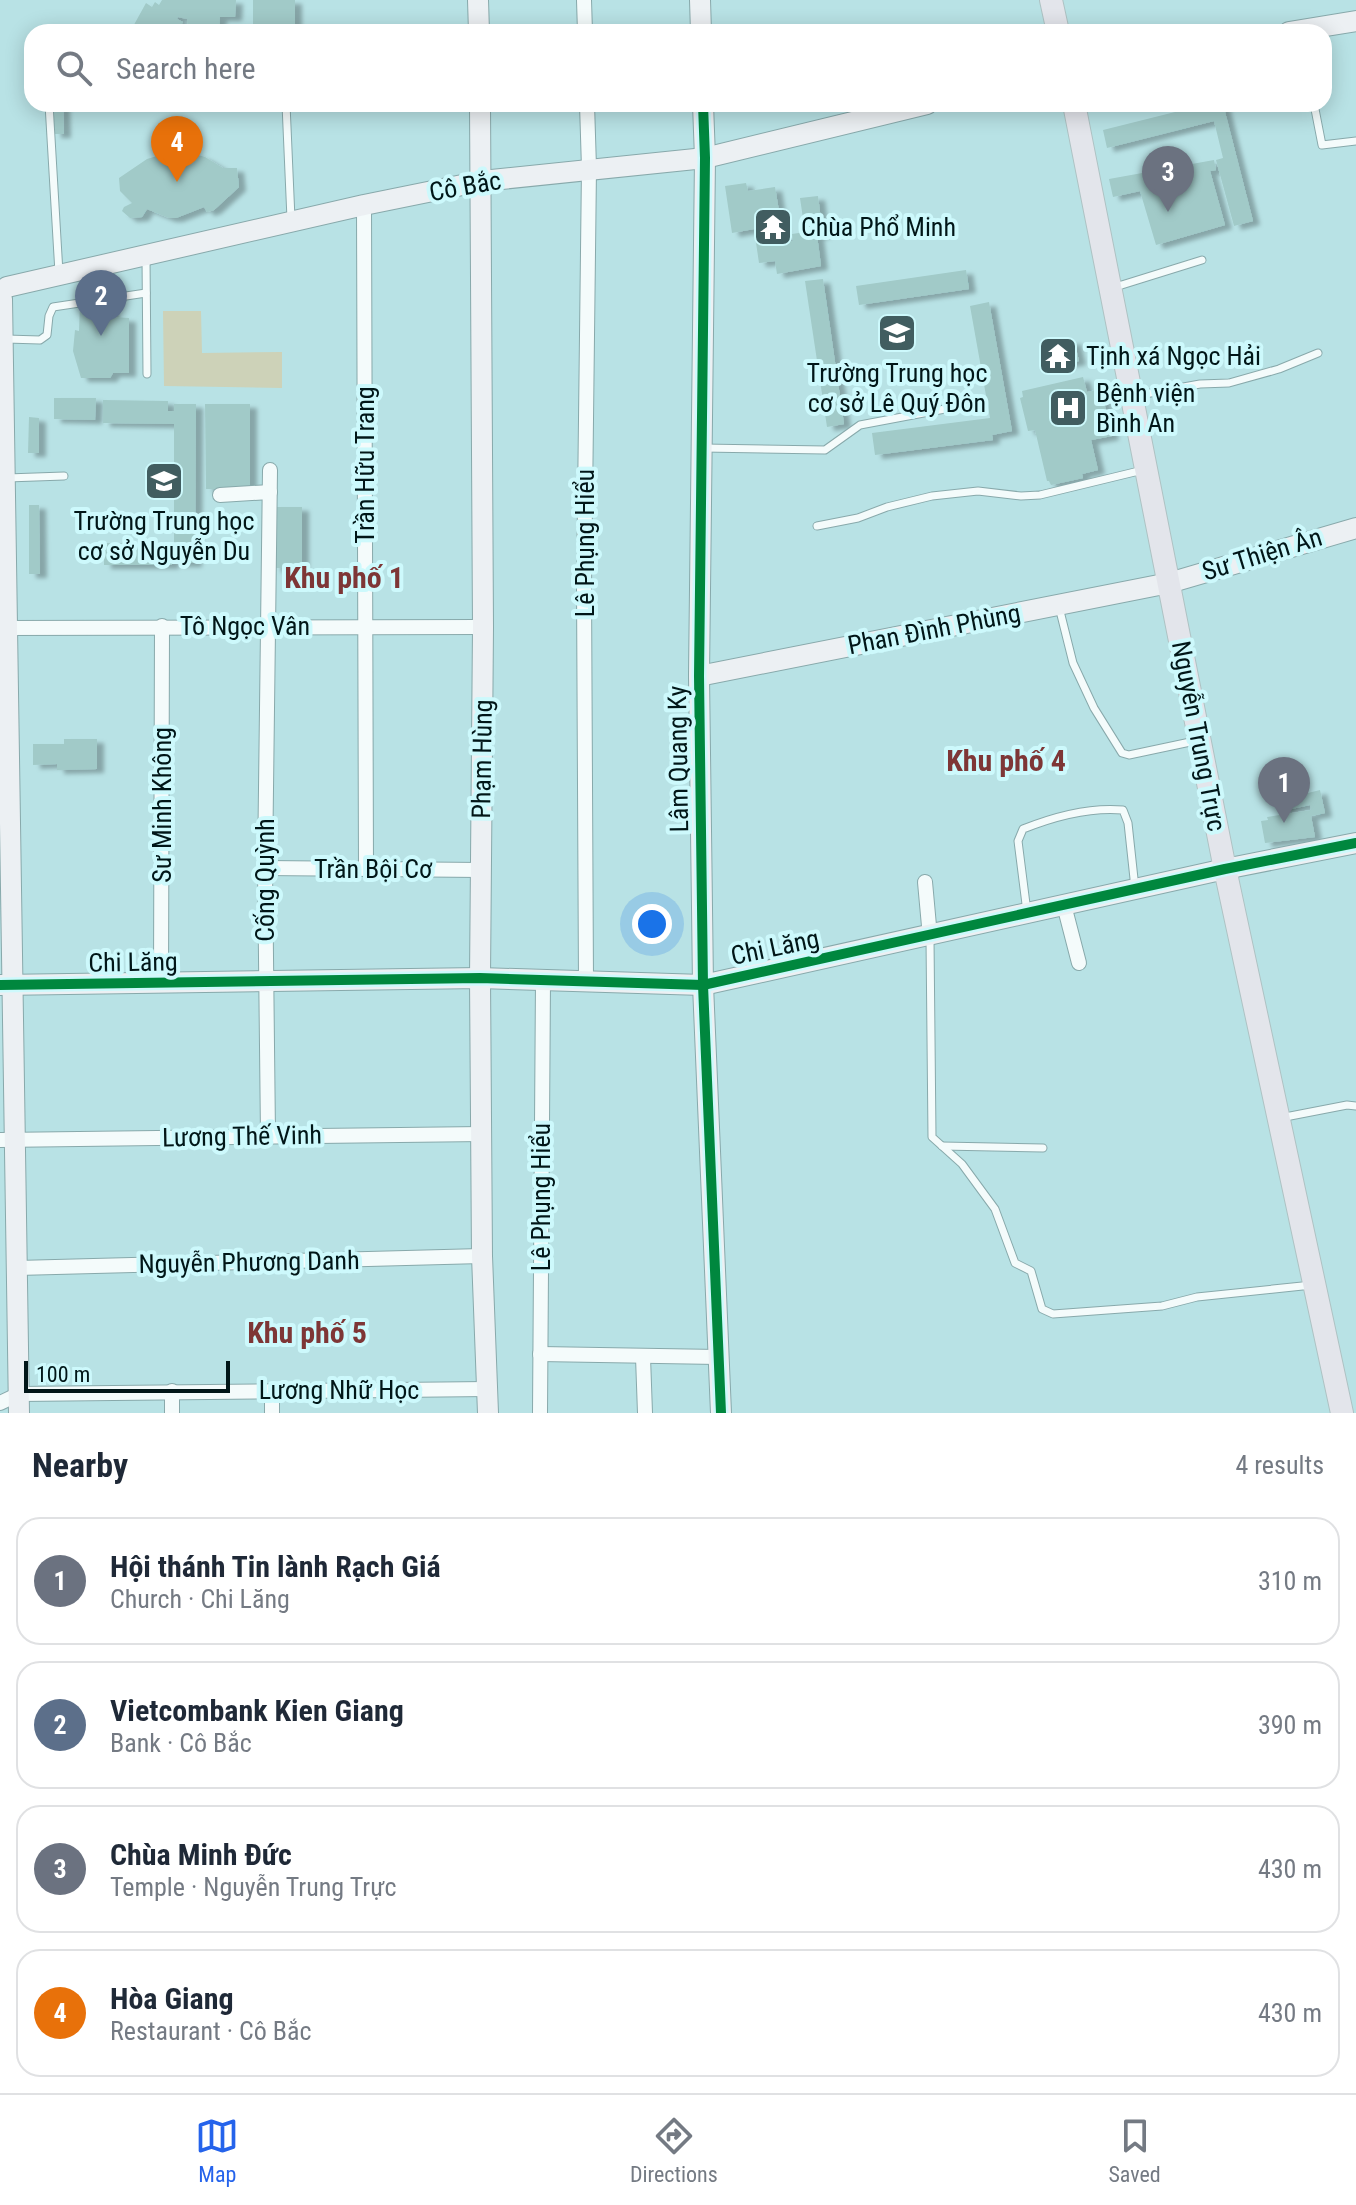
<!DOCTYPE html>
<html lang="en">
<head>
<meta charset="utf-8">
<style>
  :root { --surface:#fff; --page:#f2f2f3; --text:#1f2937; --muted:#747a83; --line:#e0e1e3; --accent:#2563eb }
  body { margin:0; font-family:"Roboto Condensed",sans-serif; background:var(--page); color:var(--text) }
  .scale { position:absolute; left:24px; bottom:20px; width:206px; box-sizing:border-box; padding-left:8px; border:4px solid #011618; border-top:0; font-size:22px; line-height:28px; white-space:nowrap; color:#011618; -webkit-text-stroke:6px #cdf9fc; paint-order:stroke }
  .you { position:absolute; left:652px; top:924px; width:28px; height:28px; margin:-20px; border:6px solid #fff; border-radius:50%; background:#1a73e8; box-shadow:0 0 0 12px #1a73e833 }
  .badge { display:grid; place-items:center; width:52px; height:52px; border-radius:50%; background:var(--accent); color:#fff; font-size:26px; font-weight:700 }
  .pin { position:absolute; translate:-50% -66px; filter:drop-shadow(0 2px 4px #0008) }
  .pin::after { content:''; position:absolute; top:42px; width:28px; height:24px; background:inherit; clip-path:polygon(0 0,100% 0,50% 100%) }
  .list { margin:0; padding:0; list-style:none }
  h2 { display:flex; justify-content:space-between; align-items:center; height:104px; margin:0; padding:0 32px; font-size:34px }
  h2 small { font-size:26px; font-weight:400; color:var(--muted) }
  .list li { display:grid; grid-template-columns:52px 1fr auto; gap:24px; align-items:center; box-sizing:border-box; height:128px; margin:0 16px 16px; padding:0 16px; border:2px solid var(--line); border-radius:24px }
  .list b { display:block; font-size:30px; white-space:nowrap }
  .list p { margin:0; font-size:26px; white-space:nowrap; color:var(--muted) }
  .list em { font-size:26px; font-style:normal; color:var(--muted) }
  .icon { flex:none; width:44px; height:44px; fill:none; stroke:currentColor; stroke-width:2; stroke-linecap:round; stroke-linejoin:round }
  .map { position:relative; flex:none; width:1356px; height:1413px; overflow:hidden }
  .search { position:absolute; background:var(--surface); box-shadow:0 4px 20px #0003; left:24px; right:24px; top:24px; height:88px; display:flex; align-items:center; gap:20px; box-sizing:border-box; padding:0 28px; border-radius:24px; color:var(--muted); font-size:30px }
  .sheet { height:680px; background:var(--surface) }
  nav { display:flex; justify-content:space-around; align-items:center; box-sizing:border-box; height:112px; border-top:2px solid var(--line); background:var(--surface); font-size:22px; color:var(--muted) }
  nav a { display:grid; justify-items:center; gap:4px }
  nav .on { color:var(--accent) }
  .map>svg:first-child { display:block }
  .green { fill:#cdd2b8 }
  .building { fill:#a1cac8; filter:url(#shadow) }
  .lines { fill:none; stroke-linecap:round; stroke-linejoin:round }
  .lane-casing { stroke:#88a9ab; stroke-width:9 }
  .street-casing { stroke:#88a9ab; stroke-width:16 }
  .secondary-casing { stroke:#88a9ab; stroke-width:22 }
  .primary-casing { stroke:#aec2c3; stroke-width:24 }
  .lane { stroke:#f4fbfb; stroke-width:7 }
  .street { stroke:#f4fbfb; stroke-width:14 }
  .secondary { stroke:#ecf0f3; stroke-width:20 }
  .primary { stroke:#e3e5eb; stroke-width:22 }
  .cycleway-casing { stroke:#cdf9fc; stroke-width:15 }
  .cycleway { stroke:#00873e; stroke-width:10 }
  .labels { text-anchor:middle; stroke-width:8; stroke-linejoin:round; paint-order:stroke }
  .street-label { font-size:26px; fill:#011618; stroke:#cdf9fc }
  .poi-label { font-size:26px; fill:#011618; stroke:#cdf9fc; text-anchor:start }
  .quarter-label { font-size:30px; font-weight:bold; fill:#7e3636; stroke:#cdf9fc }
</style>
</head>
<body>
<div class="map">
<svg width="1356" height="1413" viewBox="0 0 1356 1413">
  <defs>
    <filter id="shadow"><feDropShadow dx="7" dy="4" stdDeviation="2" flood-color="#0004"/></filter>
  </defs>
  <rect width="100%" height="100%" fill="#b8e2e5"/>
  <path class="green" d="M 163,311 L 201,311 L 202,353 L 282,352 L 282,388 L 164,386 Z"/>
  <g class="building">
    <path d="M 162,0 L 236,0 L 235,17 L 220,17 L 219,32 L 188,32 L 187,19 L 178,17 L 177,19 L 183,22 L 177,32 L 130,32 L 146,3 L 152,7 L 155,2 L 159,5 Z"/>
    <rect x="253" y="0" width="42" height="32"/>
    <path d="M 54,104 L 63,104 L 64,134 L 54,134 Z"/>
    <path d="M 1207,104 L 1223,104 L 1253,221 L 1234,226 L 1216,160 L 1223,158 L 1214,121 L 1107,148 L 1103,130 Z"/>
    <path d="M 170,152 L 187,152 L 205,157 L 223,168 L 237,168 L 239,187 L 214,210 L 207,212 L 204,207 L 176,218 L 169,218 L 147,209 L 142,217 L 130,218 L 122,211 L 124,207 L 132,203 L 120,191 L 119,178 L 147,159 Z"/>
    <path d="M 1214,160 L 1216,170 L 1210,171 L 1225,225 L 1156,245 L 1140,191 L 1113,197 L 1109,179 Z"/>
    <path d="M 746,183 L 748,191 L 775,187 L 783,235 L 789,234 L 789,241 L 793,241 L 792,234 L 805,232 L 800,198 L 818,196 L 823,235 L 817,235 L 821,266 L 777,274 L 775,261 L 759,263 L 754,229 L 732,233 L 725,186 Z"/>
    <path d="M 966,270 L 969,289 L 859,305 L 856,286 Z"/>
    <path d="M 823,279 L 844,424 L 827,427 L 805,281 Z"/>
    <path d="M 989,302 L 1012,431 L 992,435 L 993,440 L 875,455 L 872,433 L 990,418 L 970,306 Z"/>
    <path d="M 80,304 L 109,305 L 113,317 L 129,318 L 129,373 L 113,373 L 110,378 L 81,378 L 73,351 L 75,330 L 79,331 Z"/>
    <path d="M 1074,340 L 1079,361 L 1059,365 L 1058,360 L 1051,362 L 1049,353 L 1056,352 L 1055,344 Z"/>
    <path d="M 1083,377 L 1087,392 L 1101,389 L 1112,436 L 1091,440 L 1098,470 L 1082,474 L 1083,478 L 1051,485 L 1049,481 L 1047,481 L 1035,430 L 1028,431 L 1020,398 L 1023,397 L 1022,391 Z"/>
    <path d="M 54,398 L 96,398 L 95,420 L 54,419 Z"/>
    <path d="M 103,400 L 168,401 L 168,411 L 174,411 L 174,404 L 196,404 L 195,563 L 176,563 L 176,550 L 172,550 L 172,565 L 104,565 L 104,543 L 174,544 L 174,424 L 103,423 Z"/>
    <path d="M 205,404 L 250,404 L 250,489 L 206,489 Z"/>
    <path d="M 29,417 L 39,418 L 39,453 L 28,453 Z"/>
    <path d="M 29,505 L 39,505 L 40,574 L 29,574 Z"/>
    <rect x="274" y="507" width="28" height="61"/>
    <path d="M 64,739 L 97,739 L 97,769 L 57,770 L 57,764 L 33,765 L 33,744 L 64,744 Z"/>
    <path d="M 1320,790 L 1325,813 L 1311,816 L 1315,837 L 1265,843 L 1261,821 L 1268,820 L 1267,817 L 1311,810 L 1310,805 L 1282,811 L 1280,800 Z"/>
  </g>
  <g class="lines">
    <g class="lane-casing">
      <g id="lane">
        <path d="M 49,104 L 59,273"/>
        <path d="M 286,104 L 291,219"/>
        <path d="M 1314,104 L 1322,145 L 1356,141"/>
        <path d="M 146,257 L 147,374"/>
        <path d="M 1112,288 L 1202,260"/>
        <path d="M 6,339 L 40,340 L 47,335 L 49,316 L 53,307 L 146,293"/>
        <path d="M 1134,396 L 1200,384 L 1229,383 L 1279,369 L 1318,353"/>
        <path d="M 703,448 L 825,450 L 860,425 L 982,402"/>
        <path d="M 7,478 L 64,476"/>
        <path d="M 817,526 L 858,518 L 887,507 L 932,496 L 978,491 L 1021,496 L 1040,495 L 1143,470"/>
        <path d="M 1059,607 L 1073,663 L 1094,708 L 1122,753 L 1129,755 L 1195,741"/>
        <path d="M 1027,912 L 1018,841 L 1023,829 C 1053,817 1090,807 1123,810 L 1128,823 L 1135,888"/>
        <path d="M 930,939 L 932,1137 L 962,1164 L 995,1209 L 1015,1263 L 1031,1271 L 1042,1309 L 1053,1314 L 1162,1306 L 1197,1297 L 1312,1285"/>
        <path d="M 1280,1118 L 1347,1105 L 1356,1106"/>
        <path d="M 942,1146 L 1043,1148"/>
      </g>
    </g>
    <g class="street-casing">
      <g id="street">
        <path d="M 584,0 L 585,32"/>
        <path d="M 364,205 L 366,869"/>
        <path d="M 220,495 L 270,492"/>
        <path d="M 0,628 L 483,627"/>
        <path d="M 265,868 L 481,870"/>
        <path d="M 925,882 L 930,937"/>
        <path d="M 1064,905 L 1079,963"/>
        <path d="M 586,982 L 584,587 L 589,168 L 587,104"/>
        <path d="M 161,983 L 162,626"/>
        <path d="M 268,1135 L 265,868 L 270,470"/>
        <path d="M 0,1140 L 483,1134"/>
        <path d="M 17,1268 L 482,1256"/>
        <path d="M 540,1354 L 718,1357"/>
        <path d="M 643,1357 L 645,1413"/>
        <path d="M 272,1391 L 272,1413"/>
        <path d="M 0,1403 L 19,1394 L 488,1389"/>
        <path d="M 172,1413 L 172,1391"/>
        <path d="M 540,1413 L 543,981"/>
      </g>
    </g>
    <g class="secondary-casing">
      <g id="secondary">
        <path d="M 478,0 L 479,32"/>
        <path d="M 700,0 L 701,32"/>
        <path d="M 1289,32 L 1356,21"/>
        <path d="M 480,104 L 483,627 L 480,978 L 482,1256 L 488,1413"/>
        <path d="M 703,104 L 705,158 L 699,676 L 703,985 L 721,1413"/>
        <path d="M 7,287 L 364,205 L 482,181 L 705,158 L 927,104"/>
        <path d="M 2,299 L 19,1413"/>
        <path d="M 699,676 L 1169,583 L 1356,528"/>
        <path d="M 0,985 L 480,978 L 703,985 L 1225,869 L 1356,843"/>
      </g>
    </g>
    <g class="primary-casing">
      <g id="primary">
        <path d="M 1051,0 L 1058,32"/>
        <path d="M 1074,104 L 1225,869 L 1342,1413"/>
      </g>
    </g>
    <use href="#lane" class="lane"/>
    <use href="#street" class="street"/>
    <use href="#secondary" class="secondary"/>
    <use href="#primary" class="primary"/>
    <g class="cycleway-casing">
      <g id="cycleway">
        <path d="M 703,104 L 705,158 L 699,676 L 703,985 L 721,1413"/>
        <path d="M 0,985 L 480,978 L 703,985 L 1225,869 L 1356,843"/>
      </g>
    </g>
    <use href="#cycleway" class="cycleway"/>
  </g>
  <defs>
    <g id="temple-square" transform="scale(2)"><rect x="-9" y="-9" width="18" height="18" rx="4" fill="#415d60" stroke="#cdf9fc"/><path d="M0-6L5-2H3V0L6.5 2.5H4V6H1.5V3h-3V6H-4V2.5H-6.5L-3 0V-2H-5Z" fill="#fff"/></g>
    <g id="school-square" transform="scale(2)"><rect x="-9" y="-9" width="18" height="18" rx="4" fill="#415d60" stroke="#cdf9fc"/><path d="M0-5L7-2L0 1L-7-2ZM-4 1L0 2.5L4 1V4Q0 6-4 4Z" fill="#fff"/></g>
    <g id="hospital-square" transform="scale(2)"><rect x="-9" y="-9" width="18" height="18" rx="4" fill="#415d60" stroke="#cdf9fc"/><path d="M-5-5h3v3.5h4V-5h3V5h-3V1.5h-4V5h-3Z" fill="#fff"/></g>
  </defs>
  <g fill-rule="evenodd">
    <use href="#temple-square" x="773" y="227"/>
    <use href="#school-square" x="897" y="333"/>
    <use href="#temple-square" x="1058" y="356"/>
    <use href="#hospital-square" x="1068" y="408"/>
    <use href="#school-square" x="164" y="481"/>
  </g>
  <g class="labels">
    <g class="street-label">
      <text transform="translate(465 186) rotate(-10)" y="9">Cô Bắc</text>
      <text transform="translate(365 465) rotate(-90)" y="9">Trần Hữu Trang</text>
      <text transform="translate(585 543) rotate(-90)" y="9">Lê Phụng Hiểu</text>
      <text transform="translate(1262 554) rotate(-17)" y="9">Sư Thiện Ân</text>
      <text x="245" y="635">Tô Ngọc Vân</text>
      <text transform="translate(934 629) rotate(-11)" y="9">Phan Đình Phùng</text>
      <text transform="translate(1199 736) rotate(79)" y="9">Nguyễn Trung Trực</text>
      <text transform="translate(482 759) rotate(-89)" y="9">Phạm Hùng</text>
      <text transform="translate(678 759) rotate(-91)" y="9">Lâm Quang Ky</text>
      <text transform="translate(162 805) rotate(-90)" y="9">Sư Minh Không</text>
      <text x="373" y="878">Trần Bội Cơ</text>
      <text transform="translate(265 880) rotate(-90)" y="9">Cống Quỳnh</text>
      <text transform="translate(775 947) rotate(-12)" y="9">Chi Lăng</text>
      <text transform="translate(133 962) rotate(-1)" y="9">Chi Lăng</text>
      <text transform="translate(242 1136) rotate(-1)" y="9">Lương Thế Vinh</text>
      <text transform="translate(541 1197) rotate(-90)" y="9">Lê Phụng Hiểu</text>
      <text transform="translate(249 1262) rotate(-1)" y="9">Nguyễn Phương Danh</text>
      <text x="339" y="1399">Lương Nhữ Học</text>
    </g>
    <g class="poi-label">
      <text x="801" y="236">Chùa Phổ Minh</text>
      <text x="1086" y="365">Tịnh xá Ngọc Hải</text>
      <text x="897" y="382" text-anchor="middle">Trường Trung học<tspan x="897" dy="30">cơ sở Lê Quý Đôn</tspan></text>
      <text x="1096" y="402">Bệnh viện<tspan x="1096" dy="30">Bình An</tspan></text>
      <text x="164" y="530" text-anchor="middle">Trường Trung học<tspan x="164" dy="30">cơ sở Nguyễn Du</tspan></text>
    </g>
    <g class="quarter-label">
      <text x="344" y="588">Khu phố 1</text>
      <text x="1006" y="771">Khu phố 4</text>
      <text x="307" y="1343">Khu phố 5</text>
    </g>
  </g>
</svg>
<div class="scale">100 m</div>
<div class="you"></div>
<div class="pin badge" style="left:1284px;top:823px;background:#6b7280">1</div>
<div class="pin badge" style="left:101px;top:336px;background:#5c6f8a">2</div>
<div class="pin badge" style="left:1168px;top:212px;background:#6b7280">3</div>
<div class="pin badge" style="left:177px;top:182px;background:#e8710a">4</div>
<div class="search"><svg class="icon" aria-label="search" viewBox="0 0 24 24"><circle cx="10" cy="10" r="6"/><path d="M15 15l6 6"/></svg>Search here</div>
</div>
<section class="sheet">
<h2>Nearby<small>4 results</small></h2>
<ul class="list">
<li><span class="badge" style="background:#6b7280">1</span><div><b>Hội thánh Tin lành Rạch Giá</b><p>Church · Chi Lăng</p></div><em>310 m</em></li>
<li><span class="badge" style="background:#5c6f8a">2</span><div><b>Vietcombank Kien Giang</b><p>Bank · Cô Bắc</p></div><em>390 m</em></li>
<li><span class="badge" style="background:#6b7280">3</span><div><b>Chùa Minh Đức</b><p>Temple · Nguyễn Trung Trực</p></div><em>430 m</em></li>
<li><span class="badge" style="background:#e8710a">4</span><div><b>Hòa Giang</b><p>Restaurant · Cô Bắc</p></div><em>430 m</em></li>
</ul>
</section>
<nav>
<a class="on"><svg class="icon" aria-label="map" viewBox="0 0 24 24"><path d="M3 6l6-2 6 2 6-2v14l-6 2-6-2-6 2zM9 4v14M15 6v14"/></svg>Map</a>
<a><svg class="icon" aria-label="directions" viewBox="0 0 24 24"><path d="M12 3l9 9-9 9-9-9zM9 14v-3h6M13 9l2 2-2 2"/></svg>Directions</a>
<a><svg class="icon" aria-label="saved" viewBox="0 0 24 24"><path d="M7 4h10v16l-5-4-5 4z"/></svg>Saved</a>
</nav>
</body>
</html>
